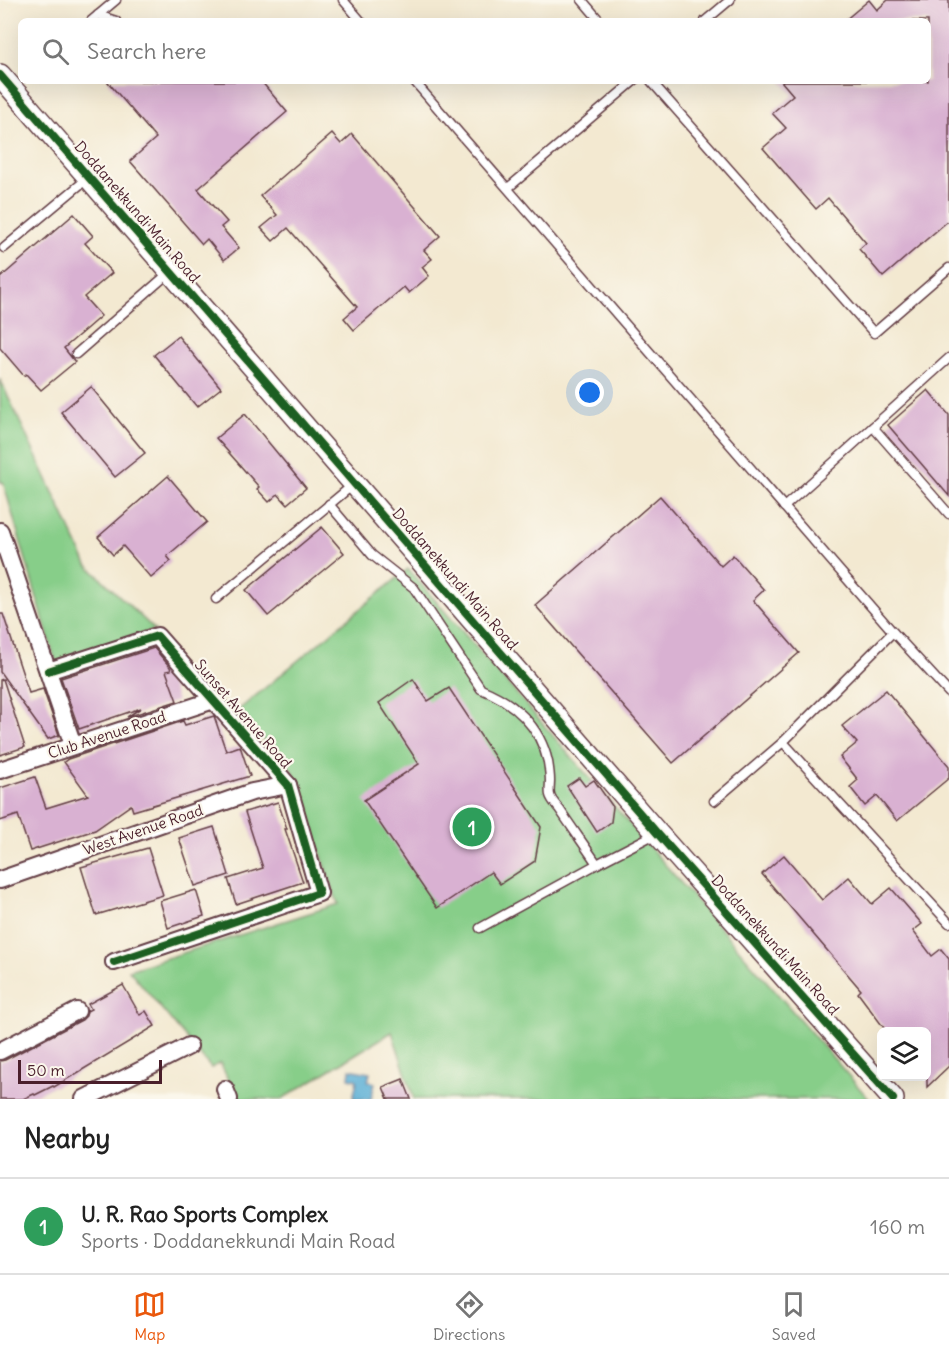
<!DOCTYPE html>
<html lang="en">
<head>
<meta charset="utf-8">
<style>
  :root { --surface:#fff; --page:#f6f6f6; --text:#222; --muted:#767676; --line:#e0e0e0; --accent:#ea580c }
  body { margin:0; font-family:Delius,sans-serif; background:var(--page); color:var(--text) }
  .controls { position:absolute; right:18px; bottom:18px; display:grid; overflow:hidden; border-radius:9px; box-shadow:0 6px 24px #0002 }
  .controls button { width:54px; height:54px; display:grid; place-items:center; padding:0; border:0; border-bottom:2px solid var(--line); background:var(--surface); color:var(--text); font:30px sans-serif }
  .scale { position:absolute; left:18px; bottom:15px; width:144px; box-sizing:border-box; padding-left:6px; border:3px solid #4a1f2b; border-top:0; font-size:16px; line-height:21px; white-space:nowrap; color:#4a1f2b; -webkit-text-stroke:4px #fbf7ec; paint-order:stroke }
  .you { position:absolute; left:590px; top:393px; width:21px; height:21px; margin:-15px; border:4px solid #fff; border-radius:50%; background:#1a73e8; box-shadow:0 0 0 9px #1a73e833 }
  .badge { display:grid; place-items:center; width:39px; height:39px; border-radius:50%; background:var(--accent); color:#fff; font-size:20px; font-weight:700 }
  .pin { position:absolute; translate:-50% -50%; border:3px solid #fff; box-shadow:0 2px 6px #0006 }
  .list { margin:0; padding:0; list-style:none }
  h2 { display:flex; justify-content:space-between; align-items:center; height:78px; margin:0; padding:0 24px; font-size:26px }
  h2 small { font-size:20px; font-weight:400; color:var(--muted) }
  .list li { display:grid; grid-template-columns:39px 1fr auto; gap:18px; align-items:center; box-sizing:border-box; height:96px; padding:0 24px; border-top:2px solid var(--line) }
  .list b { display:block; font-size:22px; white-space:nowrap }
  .list p { margin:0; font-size:20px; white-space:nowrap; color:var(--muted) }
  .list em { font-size:20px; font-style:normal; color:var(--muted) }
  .icon { flex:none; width:33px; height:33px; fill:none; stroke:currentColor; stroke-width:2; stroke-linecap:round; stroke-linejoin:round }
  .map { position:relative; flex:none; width:949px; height:1099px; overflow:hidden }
  .search { position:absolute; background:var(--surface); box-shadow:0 6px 24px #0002; left:18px; right:18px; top:18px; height:66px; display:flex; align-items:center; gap:15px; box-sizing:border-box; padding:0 21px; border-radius:9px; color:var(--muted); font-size:22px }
  .sheet { height:174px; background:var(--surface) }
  nav { display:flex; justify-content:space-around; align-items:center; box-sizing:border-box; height:84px; border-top:2px solid var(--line); background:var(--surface); font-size:16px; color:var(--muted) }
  nav a { display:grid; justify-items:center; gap:3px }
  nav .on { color:var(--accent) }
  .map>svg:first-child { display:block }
  .green { fill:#87ce89; stroke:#68765a; stroke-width:1.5 }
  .water { fill:#59aed5; stroke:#526680; stroke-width:1.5 }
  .building { fill:#d9b1d2 }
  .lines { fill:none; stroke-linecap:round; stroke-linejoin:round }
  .service-casing { stroke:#633d44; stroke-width:11 }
  .minor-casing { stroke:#633d44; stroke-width:20 }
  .tertiary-casing { stroke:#633d44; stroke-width:24 }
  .service { stroke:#fff; stroke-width:8 }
  .minor { stroke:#fff; stroke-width:16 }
  .tertiary { stroke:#fff; stroke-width:21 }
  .cycleway-casing { stroke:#fbf7ec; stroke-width:11 }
  .cycleway { stroke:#1b5e20; stroke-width:8 }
  .labels { text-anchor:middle; stroke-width:4.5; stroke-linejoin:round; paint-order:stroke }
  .street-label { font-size:15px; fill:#4a1f2b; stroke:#fbf7ec }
</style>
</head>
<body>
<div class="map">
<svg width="949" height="1099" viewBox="0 0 949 1099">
  <rect width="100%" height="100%" fill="#fbf7ec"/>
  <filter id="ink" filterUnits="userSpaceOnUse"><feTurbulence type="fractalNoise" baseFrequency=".0167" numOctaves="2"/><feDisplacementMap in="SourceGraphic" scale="12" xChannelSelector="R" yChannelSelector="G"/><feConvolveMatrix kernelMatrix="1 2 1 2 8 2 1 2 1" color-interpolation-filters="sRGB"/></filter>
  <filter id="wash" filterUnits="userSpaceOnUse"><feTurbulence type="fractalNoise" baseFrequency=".008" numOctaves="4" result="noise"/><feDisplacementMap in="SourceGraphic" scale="24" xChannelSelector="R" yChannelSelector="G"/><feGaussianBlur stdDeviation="1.35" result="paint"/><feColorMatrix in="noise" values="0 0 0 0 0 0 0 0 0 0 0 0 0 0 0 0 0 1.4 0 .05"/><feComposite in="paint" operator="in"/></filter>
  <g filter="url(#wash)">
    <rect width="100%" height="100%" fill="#f3e9d1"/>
    <g class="green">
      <path d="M 0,379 L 87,565 L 155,630 L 56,663 L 3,482 L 0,482 Z"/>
      <path d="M 408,569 L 869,1099 L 414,1099 L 392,1032 L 282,1099 L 238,1099 L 220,1063 L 211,1068 L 129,970 L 338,904 L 293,771 L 236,712 Z"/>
    </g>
    <path class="water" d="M 350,1069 L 370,1073 L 368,1081 L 375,1083 L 371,1099 L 353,1099 L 357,1080 L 349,1078 Z"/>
    <g id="blocks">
      <g class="building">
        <path d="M 869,0 L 877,10 L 888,0 L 949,0 L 949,220 L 883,277 L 859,249 L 866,243 L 828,198 L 816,209 L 763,148 L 786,128 L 772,113 L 793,95 L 781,81 L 928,81 L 928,21 L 844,21 Z"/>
        <path d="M 107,81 L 261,81 L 287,112 L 198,189 L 227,222 L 221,227 L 239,248 L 224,260 L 207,239 L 202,244 L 130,161 L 156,138 Z"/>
        <path d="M 332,134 L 341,144 L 352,134 L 440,236 L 424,250 L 432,259 L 422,267 L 429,276 L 409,293 L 404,287 L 354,330 L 344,318 L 357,307 L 288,228 L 273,241 L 261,228 L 277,215 L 260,196 Z"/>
        <path d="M 74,214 L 93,236 L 85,243 L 112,273 L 84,297 L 101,316 L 64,348 L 75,362 L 41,390 L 26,374 L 24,376 L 0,348 L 0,278 Z"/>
        <path d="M 178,336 L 221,388 L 197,407 L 154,355 Z"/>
        <path d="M 91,387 L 145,453 L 115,477 L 61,412 Z"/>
        <path d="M 928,390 L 949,415 L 949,496 L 888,425 Z"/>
        <path d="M 245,414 L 306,488 L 287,504 L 278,494 L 269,502 L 257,489 L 259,487 L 216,438 Z"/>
        <path d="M 168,476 L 207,522 L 167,556 L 171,561 L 151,578 L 123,546 L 113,555 L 98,537 Z"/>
        <path d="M 660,496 L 721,566 L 733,555 L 764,590 L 753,600 L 799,653 L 673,763 L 535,605 Z"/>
        <path d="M 322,527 L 344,553 L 268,616 L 246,590 Z"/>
        <path d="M 0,614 L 3,614 L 29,693 L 43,689 L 59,735 L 48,739 L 0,672 Z"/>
        <path d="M 154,648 L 170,667 L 171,670 L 166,671 L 177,701 L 127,717 L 141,708 L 79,729 L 61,678 Z"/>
        <path d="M 3,679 L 25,747 L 0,755 L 0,680 Z"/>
        <path d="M 413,679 L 428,701 L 449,688 L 541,827 L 535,861 L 500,884 L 491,872 L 437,908 L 364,800 L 419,764 L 379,703 Z"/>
        <path d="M 886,690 L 949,766 L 949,778 L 897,821 L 877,796 L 865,806 L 850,787 L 858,780 L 840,757 L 857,743 L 842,726 Z"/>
        <path d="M 214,716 L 226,751 L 240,746 L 250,776 L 133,811 L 131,805 L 95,830 L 30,851 L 18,815 L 0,821 L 0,788 L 35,777 L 46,808 L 88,795 L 64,762 L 68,759 L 183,721 L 185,725 Z"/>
        <path d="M 579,778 L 585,786 L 594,780 L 613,807 L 611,822 L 597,832 L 567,786 Z"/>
        <path d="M 278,802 L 287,829 L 285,829 L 303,882 L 236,904 L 228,879 L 263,868 L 245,812 Z"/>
        <path d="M 214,827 L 229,875 L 195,886 L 179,838 Z"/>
        <path d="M 148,848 L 163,895 L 96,915 L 81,867 Z"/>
        <path d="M 784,855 L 822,900 L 849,877 L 872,904 L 891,888 L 922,924 L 913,931 L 932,956 L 941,949 L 949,959 L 949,1066 L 927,1087 L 927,1032 L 887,1032 L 858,993 L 861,990 L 762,874 Z"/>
        <path d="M 196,890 L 204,916 L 168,928 L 160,901 Z"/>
        <path d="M 123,985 L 140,1015 L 146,1011 L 155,1026 L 54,1087 L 53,1086 L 35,1095 L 34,1094 L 23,1099 L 0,1099 L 0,1061 L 5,1060 L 82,1020 L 86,1016 L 87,1011 L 91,1009 L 88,1004 Z"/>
        <path d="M 403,1079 L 411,1099 L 388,1099 L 383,1087 Z"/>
      </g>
    </g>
  </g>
  <g filter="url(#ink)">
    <use href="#blocks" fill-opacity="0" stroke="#633d44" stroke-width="1.5"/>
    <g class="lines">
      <g class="service-casing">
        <g id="service">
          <path d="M 343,0 L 361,21"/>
          <path d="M 582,0 L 600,21"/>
          <path d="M 98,15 L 116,21"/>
          <path d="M 91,21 L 116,0"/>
          <path d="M 705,21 L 730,0"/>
          <path d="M 414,81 L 893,632 L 949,693"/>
          <path d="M 651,81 L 874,333 L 949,268"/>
          <path d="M 508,188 L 634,81"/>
          <path d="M 4,248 L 88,178"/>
          <path d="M 76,354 L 170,272"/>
          <path d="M 873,427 L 949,514"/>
          <path d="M 329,504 L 372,555 L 414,588 L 481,689 C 514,702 540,726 548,762 C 549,768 550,775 550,781 C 550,785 549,791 550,795 C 551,800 557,806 560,810 C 572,828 585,846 597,864 L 480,928"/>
          <path d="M 784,507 L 949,358"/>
          <path d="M 216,599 L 354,484"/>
          <path d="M 893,632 L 783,742 L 949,923"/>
          <path d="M 714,801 L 783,742"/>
          <path d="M 597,864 L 655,834"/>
        </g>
      </g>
      <g class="minor-casing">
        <g id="minor">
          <path d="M 0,531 L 73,745"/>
          <path d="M 48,671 L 157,636 L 288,785 L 319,893 L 114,962"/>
          <path d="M 0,770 L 214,700"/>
          <path d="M 0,880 L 252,792 L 288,785"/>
          <path d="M 0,1051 L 77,1011"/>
          <path d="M 225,1089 L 229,1099"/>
          <path d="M 84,1099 L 189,1046"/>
        </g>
      </g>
      <g class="tertiary-casing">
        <path id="tertiary" d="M 0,75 L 657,833 L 893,1099"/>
      </g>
      <use href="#service" class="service"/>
      <use href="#minor" class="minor"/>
      <use href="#tertiary" class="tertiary"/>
      <g class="cycleway-casing">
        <g id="cycleway">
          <path d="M 0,75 L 657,833 L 893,1099"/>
          <path d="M 48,671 L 157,636 L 288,785 L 319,893 L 114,962"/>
        </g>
      </g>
      <use href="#cycleway" class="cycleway"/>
    </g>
  </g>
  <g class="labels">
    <g class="street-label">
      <text transform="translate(137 212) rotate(49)" y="5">Doddanekkundi Main Road</text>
      <text transform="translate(455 579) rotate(49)" y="5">Doddanekkundi Main Road</text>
      <text transform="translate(243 714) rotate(49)" y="5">Sunset Avenue Road</text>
      <text transform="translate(107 735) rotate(-18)" y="5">Club Avenue Road</text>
      <text transform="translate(143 830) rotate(-19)" y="5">West Avenue Road</text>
      <text transform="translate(775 945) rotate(48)" y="5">Doddanekkundi Main Road</text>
    </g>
  </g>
</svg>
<div class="controls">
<button><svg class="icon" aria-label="layers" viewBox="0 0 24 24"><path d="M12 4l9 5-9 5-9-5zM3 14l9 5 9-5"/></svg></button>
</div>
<div class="scale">50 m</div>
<div class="you"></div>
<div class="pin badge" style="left:472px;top:827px;background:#2e9e5b">1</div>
<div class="search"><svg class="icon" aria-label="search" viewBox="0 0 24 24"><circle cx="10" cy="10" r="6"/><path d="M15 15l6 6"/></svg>Search here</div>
</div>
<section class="sheet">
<h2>Nearby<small></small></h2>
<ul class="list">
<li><span class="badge" style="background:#2e9e5b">1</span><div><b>U. R. Rao Sports Complex</b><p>Sports · Doddanekkundi Main Road</p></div><em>160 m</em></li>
</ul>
</section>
<nav>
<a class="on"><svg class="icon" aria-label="map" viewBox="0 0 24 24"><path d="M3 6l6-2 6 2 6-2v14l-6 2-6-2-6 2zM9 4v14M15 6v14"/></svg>Map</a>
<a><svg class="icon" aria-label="directions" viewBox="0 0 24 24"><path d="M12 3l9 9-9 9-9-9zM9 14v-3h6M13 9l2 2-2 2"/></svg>Directions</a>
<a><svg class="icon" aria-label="saved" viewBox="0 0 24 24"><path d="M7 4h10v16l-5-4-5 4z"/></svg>Saved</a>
</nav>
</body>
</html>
